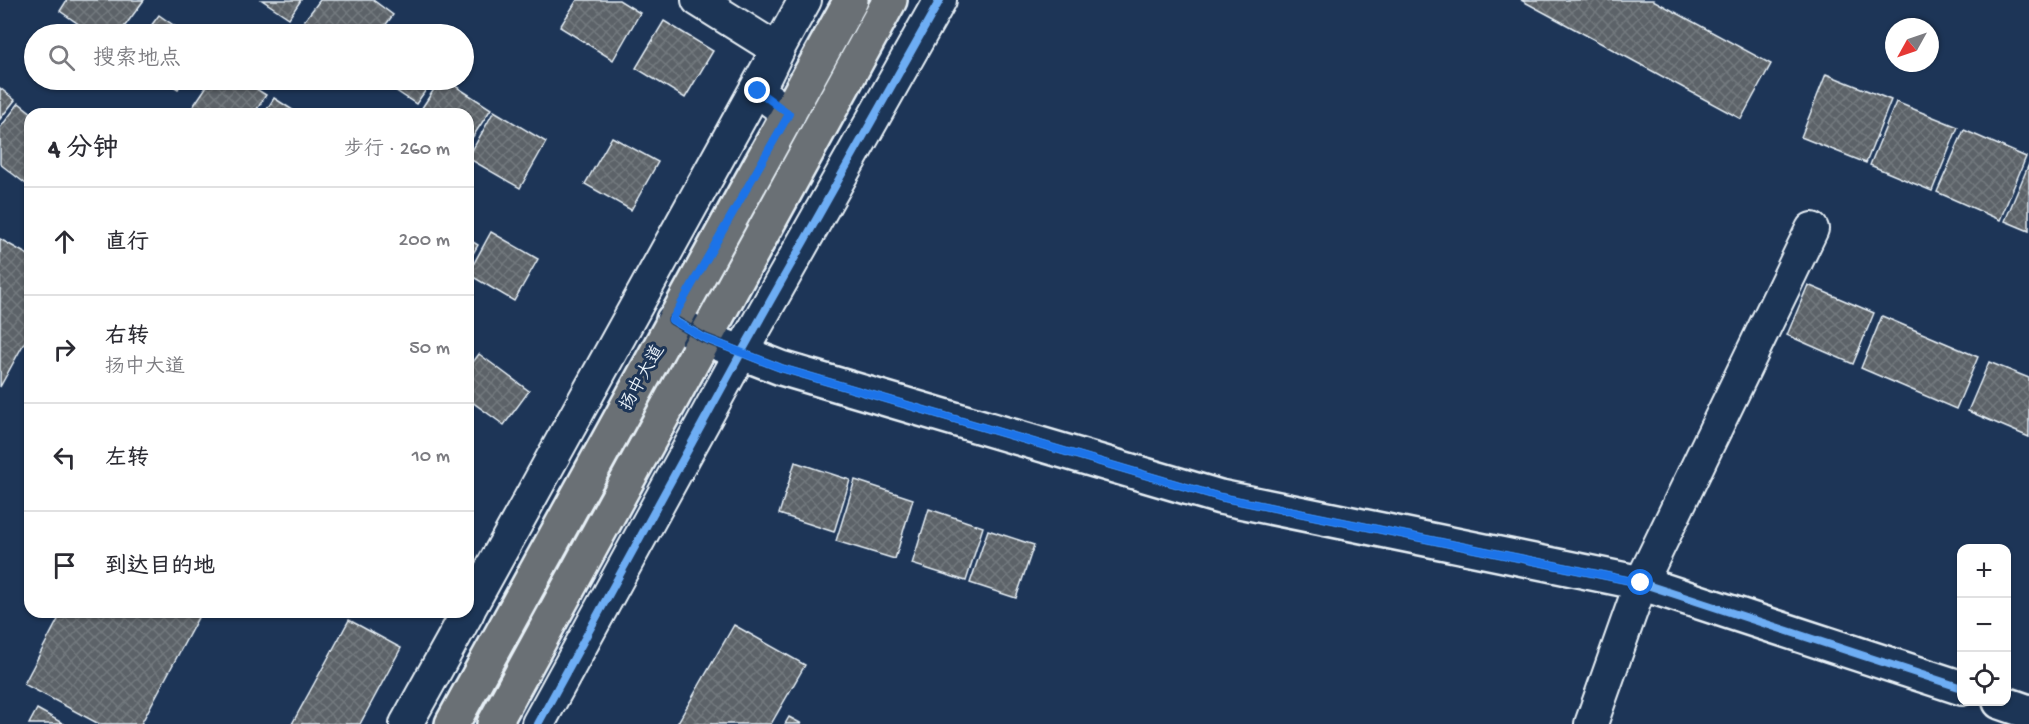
<!DOCTYPE html>
<html lang="zh">
<head>
<meta charset="utf-8">
<style>
  :root { --surface:#fff; --page:#f2f2f3; --text:#2b2b33; --muted:#7c7c81; --line:#e1e1e2 }
  body { margin:0; font-family:"Gochi Hand","LXGW WenKai TC",sans-serif; background:var(--page); color:var(--text) }
  .controls { position:absolute; right:18px; bottom:18px; display:grid; overflow:hidden; border-radius:12px; box-shadow:0 2px 4px #0004 }
  .controls button { width:54px; height:54px; display:grid; place-items:center; padding:0; border:0; border-bottom:2px solid var(--line); background:var(--surface); color:var(--text); font:30px sans-serif }
  .compass { position:absolute; left:1885px; top:18px; width:54px; height:54px; border-radius:50%; background:var(--surface); box-shadow:0 2px 4px #0004; rotate:230deg }
  .stop { position:absolute; width:18px; height:18px; margin:-14px; border:4px solid #1a73e8; border-radius:50%; background:#fff }
  .stop.end { background:#1a73e8; border-color:#fff; box-shadow:0 2px 6px #0008 }
  .list { margin:0; padding:0; list-style:none }
  h2 { display:flex; justify-content:space-between; align-items:center; height:78px; margin:0; padding:0 24px; font-size:26px }
  h2 small { font-size:20px; font-weight:400; color:var(--muted) }
  .list li { display:grid; grid-template-columns:39px 1fr auto; gap:18px; align-items:center; box-sizing:border-box; height:108px; padding:0 24px; border-top:2px solid var(--line) }
  .list b { display:block; font-size:22px; white-space:nowrap }
  .list p { margin:0; font-size:20px; white-space:nowrap; color:var(--muted) }
  .list em { font-size:20px; font-style:normal; color:var(--muted) }
  .icon { flex:none; width:33px; height:33px; fill:none; stroke:currentColor; stroke-width:2; stroke-linecap:round; stroke-linejoin:round }
  .map { position:relative; flex:none; width:2029px; height:724px; overflow:hidden }
  .search { position:absolute; background:var(--surface); box-shadow:0 2px 4px #0004; left:24px; top:24px; width:450px; height:66px; display:flex; align-items:center; gap:15px; box-sizing:border-box; padding:0 21px; border-radius:33px; color:var(--muted); font-size:22px }
  .panel { position:absolute; background:var(--surface); box-shadow:0 2px 4px #0004; left:24px; top:108px; width:450px; height:510px; border-radius:18px }
  .map>svg:first-child { display:block }
  .building { fill:url(#building-cross-hatch); stroke:#e8f1f8; stroke-width:1.5 }
  .lines { fill:none; stroke-linecap:round; stroke-linejoin:round }
  .minor-casing { stroke:#e8f1f8; stroke-width:36 }
  .tertiary-casing { stroke:#e8f1f8; stroke-width:38 }
  .primary-casing { stroke:#e8f1f8; stroke-width:38 }
  .minor { stroke:#1d3557; stroke-width:32 }
  .tertiary { stroke:#1d3557; stroke-width:33 }
  .primary { stroke:#6b7074; stroke-width:33 }
  .cycleway-casing { stroke:#1d3557; stroke-width:11 }
  .cycleway { stroke:#6dadf4; stroke-width:8 }
  .route { stroke:#1a73e8; stroke-width:8 }
  .labels { text-anchor:middle; stroke-width:6; stroke-linejoin:round; paint-order:stroke }
  .street-label { font-size:18px; fill:#e8f1f8; stroke:#1d3557 }
</style>
</head>
<body>
<div class="map">
<svg width="2029" height="724" viewBox="0 0 2029 724">
  <defs>
    <pattern id="building-cross-hatch" width="8" height="8" patternUnits="userSpaceOnUse" patternTransform="scale(1.5)"><rect width="8" height="8" fill="#5b6267"/><path d="M0 0l8 8M0 8l8-8" fill="none" stroke="#73797e"/></pattern>
  </defs>
  <rect width="100%" height="100%" fill="#1d3557"/>
  <filter id="ink" filterUnits="userSpaceOnUse"><feTurbulence type="fractalNoise" baseFrequency=".0167" numOctaves="2"/><feDisplacementMap in="SourceGraphic" scale="12" xChannelSelector="R" yChannelSelector="G"/><feConvolveMatrix kernelMatrix="1 2 1 2 8 2 1 2 1" color-interpolation-filters="sRGB"/></filter>
  <g filter="url(#ink)">
    <g class="building">
      <path d="M 67,0 L 144,0 L 119,34 L 93,34 L 60,11 Z"/>
      <path d="M 262,0 L 301,0 L 289,18 Z"/>
      <path d="M 320,0 L 373,0 L 393,15 L 379,34 L 313,34 L 301,25 Z"/>
      <path d="M 577,0 L 619,0 L 640,13 L 613,60 L 560,27 Z"/>
      <path d="M 1521,0 L 1653,0 L 1771,64 L 1741,119 Z"/>
      <path d="M 159,15 L 186,34 L 145,34 Z"/>
      <path d="M 664,21 L 713,51 L 685,98 L 636,68 Z"/>
      <path d="M 1826,74 L 1891,100 L 1866,163 L 1801,137 Z"/>
      <path d="M 163,80 L 184,80 L 178,89 Z"/>
      <path d="M 211,80 L 242,80 L 266,95 L 254,114 L 201,114 L 192,108 Z"/>
      <path d="M 380,80 L 433,80 L 416,104 Z"/>
      <path d="M 440,80 L 446,80 L 491,109 L 468,144 L 468,114 L 418,114 Z"/>
      <path d="M 0,88 L 15,100 L 0,119 Z"/>
      <path d="M 274,98 L 299,114 L 264,114 Z"/>
      <path d="M 1896,102 L 1958,127 L 1932,191 L 1870,165 Z"/>
      <path d="M 19,103 L 33,114 L 30,114 L 30,187 L 0,164 L 0,128 Z"/>
      <path d="M 494,111 L 546,142 L 520,188 L 468,158 Z"/>
      <path d="M 1964,130 L 2026,157 L 2000,220 L 1937,192 Z"/>
      <path d="M 612,137 L 658,162 L 631,210 L 585,184 Z"/>
      <path d="M 2029,164 L 2029,231 L 2005,221 Z"/>
      <path d="M 491,232 L 538,259 L 514,301 L 468,274 Z"/>
      <path d="M 0,239 L 30,256 L 30,332 L 0,387 Z"/>
      <path d="M 468,239 L 478,245 L 468,262 Z"/>
      <path d="M 1808,285 L 1874,313 L 1853,364 L 1787,335 Z"/>
      <path d="M 1882,316 L 1978,357 L 1956,409 L 1861,368 Z"/>
      <path d="M 479,354 L 529,391 L 504,425 L 468,399 L 468,369 Z"/>
      <path d="M 1989,362 L 2029,378 L 2029,437 L 1968,411 Z"/>
      <path d="M 795,462 L 850,480 L 834,532 L 779,514 Z"/>
      <path d="M 855,480 L 913,499 L 895,559 L 836,541 Z"/>
      <path d="M 929,509 L 983,527 L 966,581 L 912,564 Z"/>
      <path d="M 988,530 L 1034,545 L 1016,598 L 970,583 Z"/>
      <path d="M 62,612 L 201,612 L 141,724 L 99,724 L 24,684 Z"/>
      <path d="M 349,620 L 401,648 L 360,724 L 292,724 Z"/>
      <path d="M 734,625 L 805,665 L 771,724 L 677,724 Z"/>
      <path d="M 37,709 L 64,724 L 29,724 Z"/>
      <path d="M 789,717 L 802,724 L 785,724 Z"/>
    </g>
    <g class="lines">
      <g class="minor-casing">
        <g id="minor">
          <path d="M 698,0 L 778,50 L 758,91 L 789,114"/>
          <path d="M 468,611 L 805,0"/>
          <path d="M 406,724 L 468,612"/>
          <path d="M 538,724 L 741,353 L 940,0"/>
          <path d="M 1591,724 L 1641,583 L 1812,229"/>
        </g>
      </g>
      <g class="tertiary-casing">
        <g id="tertiary">
          <path d="M 673,320 L 704,338 L 781,368 L 1220,497 L 1641,583 L 1962,688"/>
          <path d="M 2000,702 L 2029,712"/>
        </g>
      </g>
      <g class="primary-casing">
        <g id="primary">
          <path d="M 452,724 L 851,0"/>
          <path d="M 494,724 L 890,0"/>
        </g>
      </g>
      <use href="#minor" class="minor"/>
      <use href="#tertiary" class="tertiary"/>
      <use href="#primary" class="primary"/>
      <g class="cycleway-casing">
        <g id="cycleway">
          <path d="M 673,320 L 704,338 L 781,368 L 1220,497 L 1641,583 L 1962,688"/>
          <path d="M 538,724 L 741,353 L 940,0"/>
        </g>
      </g>
      <use href="#cycleway" class="cycleway"/>
    </g>
  </g>
  <g class="lines" filter="url(#ink)">
    <path class="route" d="M 758,91 L 789,114 L 672,320 L 704,338 L 781,368 L 1220,497 L 1641,583"/>
  </g>
  <g class="labels">
    <g class="street-label">
      <text transform="translate(641 377) rotate(-61)" y="6">扬中大道</text>
    </g>
  </g>
</svg>
<div class="controls">
<button>+</button>
<button>−</button>
<button><svg class="icon" aria-label="locate" viewBox="0 0 24 24"><circle cx="12" cy="12" r="6"/><path d="M12 2v4M12 18v4M2 12h4M18 12h4"/></svg></button>
</div>
<svg class="compass" viewBox="-18 -18 36 36"><path d="M0-13l5 13h-10z" fill="#e53935"/><path d="M0 13l5-13h-10z" fill="#7c7c81"/></svg>
<div class="stop" style="left:1641px;top:583px"></div>
<div class="stop end" style="left:758px;top:91px"></div>
<div class="search"><svg class="icon" aria-label="search" viewBox="0 0 24 24"><circle cx="10" cy="10" r="6"/><path d="M15 15l6 6"/></svg>搜索地点</div>
<section class="panel">
<h2>4 分钟<small>步行 · 260 m</small></h2>
<ul class="list">
<li><svg class="icon" aria-label="ahead" viewBox="0 0 24 24"><path d="M12 20V5M6 11l6-6 6 6"/></svg><div><b>直行</b></div><em>200 m</em></li>
<li><svg class="icon" aria-label="right" viewBox="0 0 24 24"><path d="M7 20v-9h11M14 6l5 5-5 5"/></svg><div><b>右转</b><p>扬中大道</p></div><em>50 m</em></li>
<li><svg class="icon" aria-label="left" viewBox="0 0 24 24"><path d="M17 20v-9H6M10 6l-5 5 5 5"/></svg><div><b>左转</b></div><em>10 m</em></li>
<li><svg class="icon" aria-label="arrive" viewBox="0 0 24 24"><path d="M6 21V4h12l-3 4 3 4H6"/></svg><div><b>到达目的地</b></div></li>
</ul>
</section>
</div>
</body>
</html>
